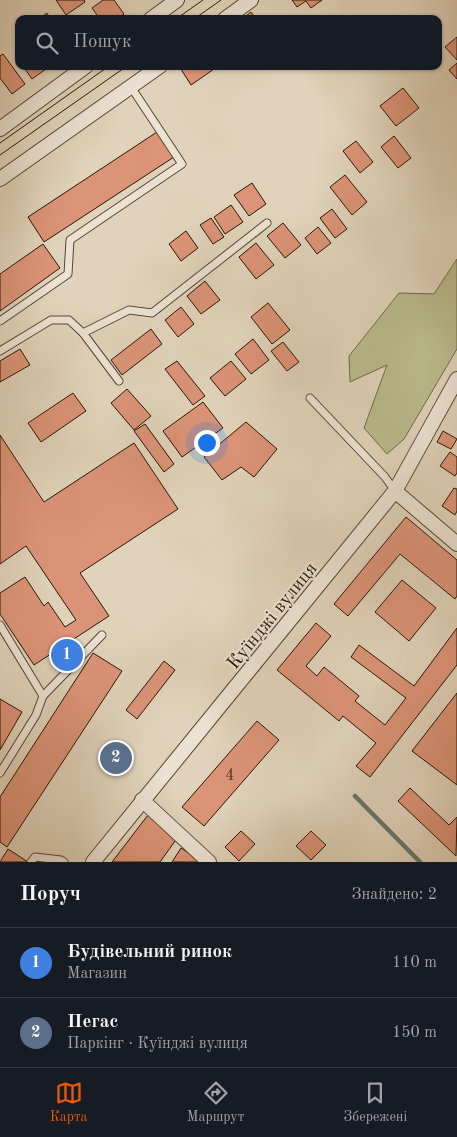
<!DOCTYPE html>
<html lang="uk">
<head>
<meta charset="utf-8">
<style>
  :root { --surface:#171b24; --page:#242831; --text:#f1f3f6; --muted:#9ea1a6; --line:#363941; --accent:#ea580c }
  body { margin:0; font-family:"Old Standard TT",serif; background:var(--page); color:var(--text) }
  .you { position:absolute; left:206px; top:442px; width:18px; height:18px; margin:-12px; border:4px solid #fff; border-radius:50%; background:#1a73e8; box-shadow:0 0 0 8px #1a73e833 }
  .badge { display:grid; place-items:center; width:32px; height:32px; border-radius:50%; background:var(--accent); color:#fff; font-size:16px; font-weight:700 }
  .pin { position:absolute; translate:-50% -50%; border:2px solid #fff; box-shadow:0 1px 5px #0006 }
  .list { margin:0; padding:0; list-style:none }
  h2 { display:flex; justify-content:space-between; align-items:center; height:65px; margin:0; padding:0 20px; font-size:21px }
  h2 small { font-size:16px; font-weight:400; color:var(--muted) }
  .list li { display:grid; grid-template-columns:32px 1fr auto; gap:15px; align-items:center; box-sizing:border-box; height:70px; padding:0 20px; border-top:1px solid var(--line) }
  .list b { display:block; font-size:19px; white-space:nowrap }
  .list p { margin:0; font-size:16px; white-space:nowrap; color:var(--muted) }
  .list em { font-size:16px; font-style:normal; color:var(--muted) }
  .icon { flex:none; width:28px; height:28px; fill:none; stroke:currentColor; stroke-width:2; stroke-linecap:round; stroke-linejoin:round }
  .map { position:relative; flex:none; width:457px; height:862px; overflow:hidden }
  .search { position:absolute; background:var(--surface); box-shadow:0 1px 4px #0004; left:15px; right:15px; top:15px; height:55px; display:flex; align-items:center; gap:12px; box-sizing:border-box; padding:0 18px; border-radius:10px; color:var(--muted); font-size:19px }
  .sheet { height:205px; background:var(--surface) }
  nav { display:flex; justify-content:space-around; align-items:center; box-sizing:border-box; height:70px; border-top:1px solid var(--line); background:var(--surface); font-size:14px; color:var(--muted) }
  nav a { display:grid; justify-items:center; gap:2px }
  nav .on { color:var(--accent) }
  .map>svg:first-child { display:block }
  .green { fill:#b9bb8c; stroke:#706948 }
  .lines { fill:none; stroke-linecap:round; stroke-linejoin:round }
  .stream { stroke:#69776e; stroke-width:4.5 }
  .building { fill:#dc9478; stroke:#281703 }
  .lane-casing { stroke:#564631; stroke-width:9 }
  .street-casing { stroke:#564631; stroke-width:16 }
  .lane { stroke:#ece2d3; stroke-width:7 }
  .street { stroke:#ece2d3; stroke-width:14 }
  .tram { stroke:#281703; stroke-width:1 }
  .labels { text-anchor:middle; stroke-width:4; stroke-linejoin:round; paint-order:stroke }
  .number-label { font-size:16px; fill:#553620 }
  .street-label { font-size:19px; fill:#281703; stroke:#ece2d3 }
</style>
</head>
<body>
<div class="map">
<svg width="457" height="862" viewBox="0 0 457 862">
  <rect width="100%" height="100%" fill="#e1d3bb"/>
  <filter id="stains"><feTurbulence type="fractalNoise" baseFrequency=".004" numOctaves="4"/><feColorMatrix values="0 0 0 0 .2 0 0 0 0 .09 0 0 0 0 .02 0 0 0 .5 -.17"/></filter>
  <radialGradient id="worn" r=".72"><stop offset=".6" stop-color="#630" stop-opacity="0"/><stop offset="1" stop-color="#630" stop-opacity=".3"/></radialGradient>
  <path class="green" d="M 457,259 L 457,349 L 404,439 L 387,454 L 364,428 L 387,365 L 350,382 L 349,356 L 399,293 L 434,294 Z"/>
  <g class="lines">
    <path class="stream" d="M 355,796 L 420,862"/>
  </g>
  <g class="building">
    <path d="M 56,0 L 84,0 L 85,2 L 66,15 Z"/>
    <path d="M 103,0 L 114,0 L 124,14 L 118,19 L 100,19 L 92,8 Z"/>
    <path d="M 292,0 L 322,0 L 311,8 L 306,1 L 297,7 Z"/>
    <path d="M 251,12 L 256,19 L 242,19 Z"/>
    <path d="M 47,13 L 50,19 L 39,19 Z"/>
    <path d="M 457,37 L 457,60 L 445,47 Z"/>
    <path d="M 3,54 L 25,84 L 12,94 L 0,78 L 0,56 Z"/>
    <path d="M 457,63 L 457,79 L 449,70 Z"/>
    <path d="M 23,66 L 44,66 L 46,69 L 32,79 Z"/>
    <path d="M 179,66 L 212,66 L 214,69 L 191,85 Z"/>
    <path d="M 403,88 L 419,108 L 396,126 L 380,106 Z"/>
    <path d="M 157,132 L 174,157 L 44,242 L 28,217 Z"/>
    <path d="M 394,136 L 411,158 L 398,168 L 381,147 Z"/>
    <path d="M 356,141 L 373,162 L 360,173 L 343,151 Z"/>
    <path d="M 345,175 L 367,202 L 352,215 L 330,187 Z"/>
    <path d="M 252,183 L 266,204 L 249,216 L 234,195 Z"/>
    <path d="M 231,205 L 243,222 L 225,234 L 214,217 Z"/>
    <path d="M 332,209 L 347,229 L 335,238 L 320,218 Z"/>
    <path d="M 211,218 L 224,237 L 213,244 L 200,225 Z"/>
    <path d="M 283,223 L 301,245 L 285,258 L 267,236 Z"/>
    <path d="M 318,227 L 331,243 L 317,254 L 305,238 Z"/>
    <path d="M 186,231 L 198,248 L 181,261 L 169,244 Z"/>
    <path d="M 256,243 L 274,265 L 256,279 L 239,257 Z"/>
    <path d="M 43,244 L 60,268 L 0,311 L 0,274 Z"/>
    <path d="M 205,281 L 220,300 L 201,314 L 187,296 Z"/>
    <path d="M 268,303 L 290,330 L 272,344 L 251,317 Z"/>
    <path d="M 181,307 L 194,324 L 178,337 L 165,320 Z"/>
    <path d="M 151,329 L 162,344 L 122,375 L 111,360 Z"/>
    <path d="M 253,339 L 269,360 L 251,374 L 235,354 Z"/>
    <path d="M 283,342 L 299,362 L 287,371 L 271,351 Z"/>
    <path d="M 20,349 L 30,365 L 0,382 L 0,361 Z"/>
    <path d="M 177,361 L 205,396 L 193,405 L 165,369 Z"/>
    <path d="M 231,361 L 246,379 L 225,396 L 210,378 Z"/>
    <path d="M 127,389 L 151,416 L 134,430 L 111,403 Z"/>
    <path d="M 73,393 L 86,411 L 41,442 L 28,423 Z"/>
    <path d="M 203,402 L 223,428 L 182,457 L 163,431 Z"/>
    <path d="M 246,422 L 277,449 L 254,477 L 241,467 L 222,480 L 204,457 Z"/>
    <path d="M 145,424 L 174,464 L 164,472 L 134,431 Z"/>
    <path d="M 443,431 L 457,439 L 451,449 L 437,442 Z"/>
    <path d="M 0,435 L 44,502 L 134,443 L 178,509 L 80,573 L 109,616 L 34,665 L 0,614 L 0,593 L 25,577 L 44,606 L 48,602 L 65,627 L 76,620 L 26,546 L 0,564 Z"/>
    <path d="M 450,452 L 457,457 L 457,473 L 455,476 L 440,466 Z"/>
    <path d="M 454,488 L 457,489 L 457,511 L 455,515 L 442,506 Z"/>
    <path d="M 406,517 L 457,560 L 457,596 L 455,599 L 400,554 L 348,616 L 334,604 Z"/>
    <path d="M 402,580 L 436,608 L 409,641 L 375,612 Z"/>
    <path d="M 316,623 L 331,636 L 306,666 L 317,676 L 324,667 L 359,696 L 355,701 L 385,725 L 406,698 L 351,657 L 359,645 L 414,686 L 457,628 L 457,665 L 370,777 L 356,766 L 376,743 L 343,716 L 339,721 L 277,670 Z"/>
    <path d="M 93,653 L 122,671 L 7,847 L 0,842 L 0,797 Z"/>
    <path d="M 164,661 L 175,670 L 137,719 L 126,710 Z"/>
    <path d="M 457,693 L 457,785 L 412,751 Z"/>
    <path d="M 0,699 L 22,712 L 0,750 Z"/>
    <path d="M 257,721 L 279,740 L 204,826 L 182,807 Z"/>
    <path d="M 410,788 L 449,825 L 457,817 L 456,856 L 398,801 Z"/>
    <path d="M 148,815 L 178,837 L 160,862 L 112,862 Z"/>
    <path d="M 241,831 L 255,844 L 239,861 L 225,847 Z"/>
    <path d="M 311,831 L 326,845 L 311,860 L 296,846 Z"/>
    <path d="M 181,848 L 201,861 L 200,862 L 172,862 Z"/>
    <path d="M 8,849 L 28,862 L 0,862 Z"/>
  </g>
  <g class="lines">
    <g class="lane-casing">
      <g id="lane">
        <path d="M 0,321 L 68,274 L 70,240 L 182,164 L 131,87"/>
        <path d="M 83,333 L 119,381"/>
        <path d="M 0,351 L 51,320 L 69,320 L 83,333 L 129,310 L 152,313 L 267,223"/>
        <path d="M 310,398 L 385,477 L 395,491"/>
        <path d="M 0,625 L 43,696 L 36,715 L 0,773"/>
        <path d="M 43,696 L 102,635"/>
        <path d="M 31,862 L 35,857 L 61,860 L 64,862"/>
      </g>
    </g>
    <g class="street-casing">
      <g id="street">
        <path d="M 151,19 L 177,0"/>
        <path d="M 225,19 L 251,0"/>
        <path d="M 0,129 L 86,66"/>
        <path d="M 0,179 L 160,66"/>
        <path d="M 395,491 L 457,544"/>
        <path d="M 142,800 L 209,862"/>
        <path d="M 93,862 L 395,491 L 457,379"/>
      </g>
    </g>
    <use href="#lane" class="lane"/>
    <use href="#street" class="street"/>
    <g class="tram">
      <path d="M 176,19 L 203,0"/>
      <path d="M 194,19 L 221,0"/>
      <path d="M 0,143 L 109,66"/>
      <path d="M 0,155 L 127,66"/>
    </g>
  </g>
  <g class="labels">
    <g class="number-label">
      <text x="230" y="780">4</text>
    </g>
    <g class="street-label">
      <text transform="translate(271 615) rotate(-51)" y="7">Куїнджі вулиця</text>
    </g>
  </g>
  <rect width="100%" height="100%" filter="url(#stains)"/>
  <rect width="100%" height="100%" fill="url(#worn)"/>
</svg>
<div class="you"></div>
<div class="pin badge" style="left:67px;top:655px;background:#3f7fe0">1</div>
<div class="pin badge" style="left:116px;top:758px;background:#5c6f8a">2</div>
<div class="search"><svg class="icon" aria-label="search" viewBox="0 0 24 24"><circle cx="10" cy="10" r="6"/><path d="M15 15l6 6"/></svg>Пошук</div>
</div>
<section class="sheet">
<h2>Поруч<small>Знайдено: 2</small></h2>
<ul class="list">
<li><span class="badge" style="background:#3f7fe0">1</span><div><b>Будівельний ринок</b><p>Магазин</p></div><em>110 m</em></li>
<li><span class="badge" style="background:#5c6f8a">2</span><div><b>Пегас</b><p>Паркінг · Куїнджі вулиця</p></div><em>150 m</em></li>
</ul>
</section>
<nav>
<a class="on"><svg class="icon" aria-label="map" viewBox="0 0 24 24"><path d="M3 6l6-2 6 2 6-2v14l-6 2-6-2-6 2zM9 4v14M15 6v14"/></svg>Карта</a>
<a><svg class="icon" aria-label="directions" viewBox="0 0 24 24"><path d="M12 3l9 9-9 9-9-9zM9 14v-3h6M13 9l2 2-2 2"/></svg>Маршрут</a>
<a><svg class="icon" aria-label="saved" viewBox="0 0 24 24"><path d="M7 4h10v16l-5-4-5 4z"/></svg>Збережені</a>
</nav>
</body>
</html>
